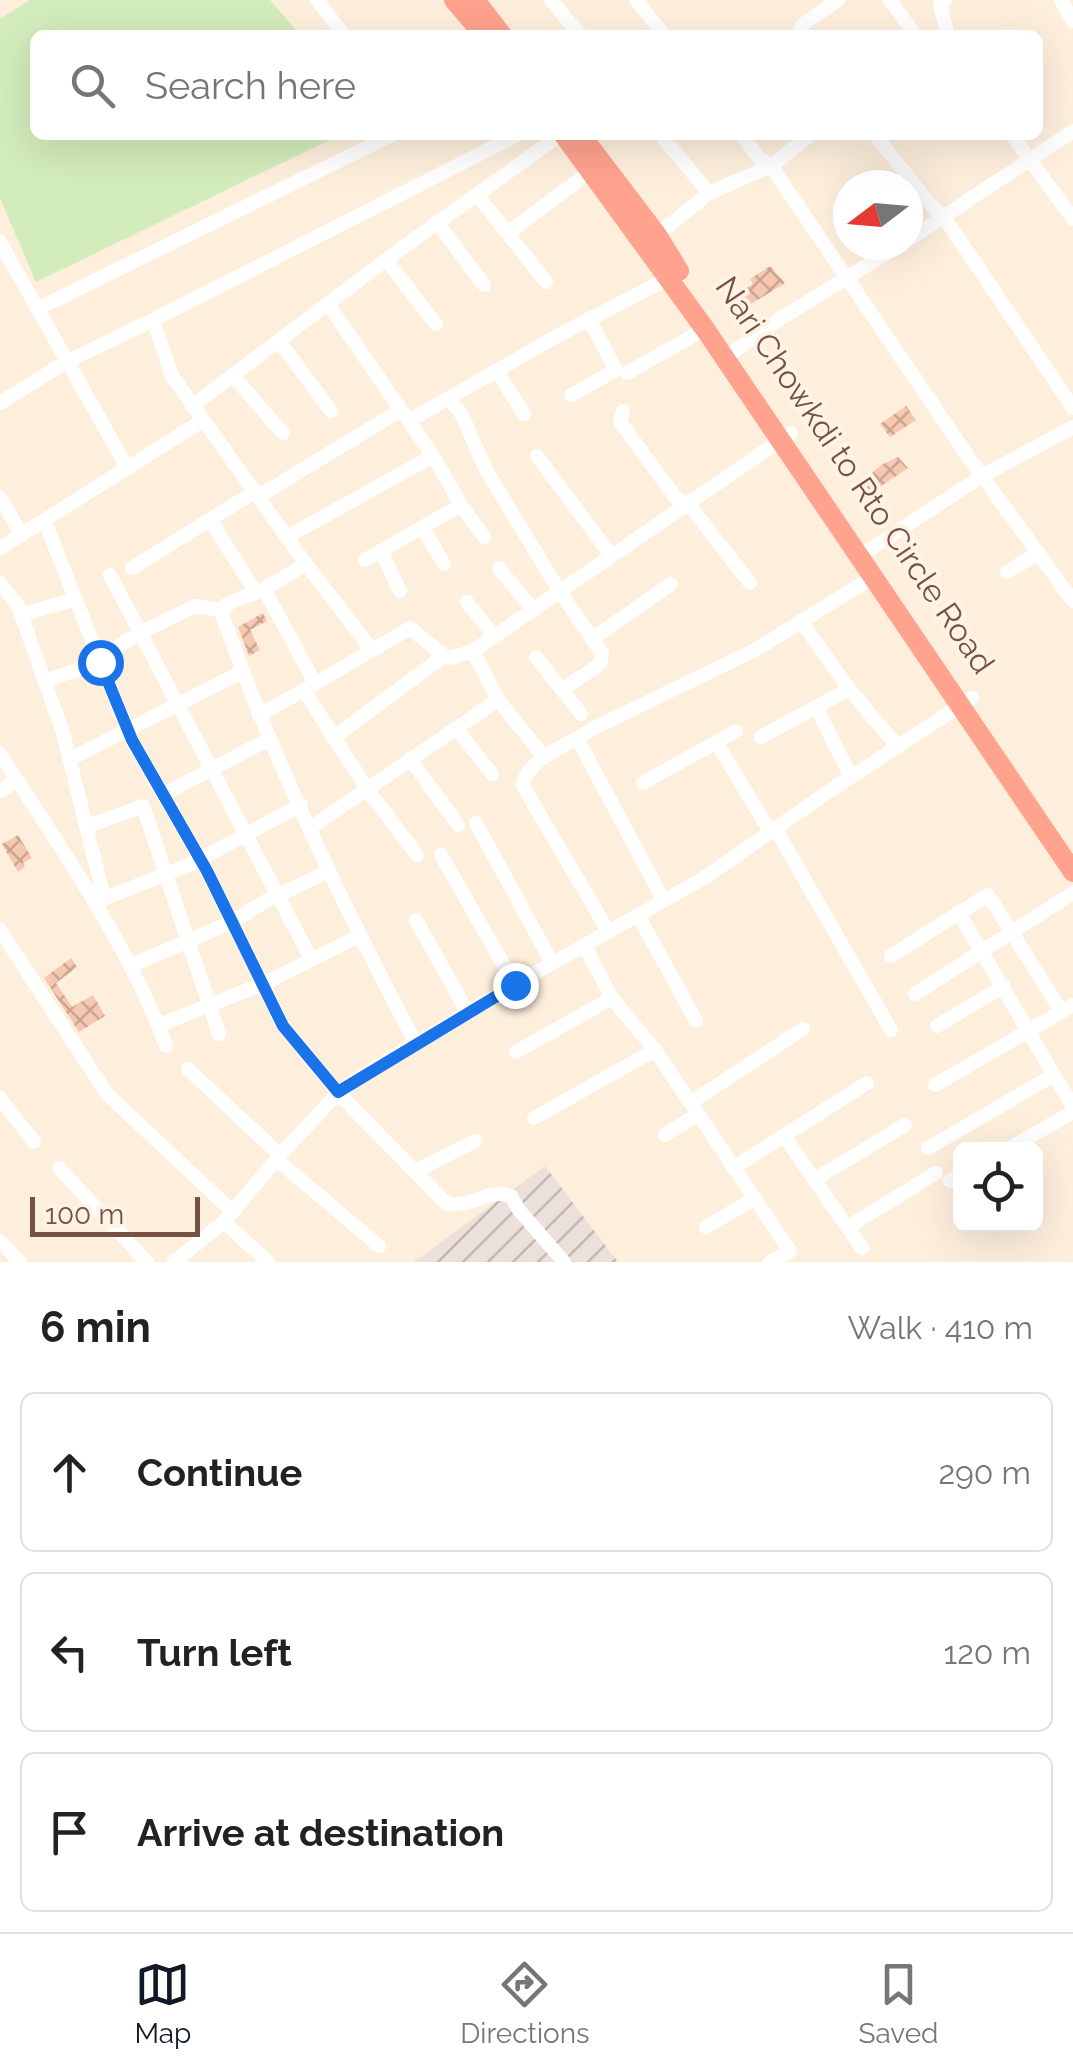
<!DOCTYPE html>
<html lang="en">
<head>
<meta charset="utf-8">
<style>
  :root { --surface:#fff; --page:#f2f2f2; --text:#222; --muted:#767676; --line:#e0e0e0; --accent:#111827 }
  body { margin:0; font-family:Raleway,sans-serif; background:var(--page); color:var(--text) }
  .controls { position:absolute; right:30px; bottom:30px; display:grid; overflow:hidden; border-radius:15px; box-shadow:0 10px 40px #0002 }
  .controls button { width:90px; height:90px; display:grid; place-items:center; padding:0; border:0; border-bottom:2px solid var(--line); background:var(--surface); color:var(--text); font:50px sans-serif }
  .compass { position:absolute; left:833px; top:170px; width:90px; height:90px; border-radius:50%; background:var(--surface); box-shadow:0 10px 40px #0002; rotate:254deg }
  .scale { position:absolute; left:30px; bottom:25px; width:170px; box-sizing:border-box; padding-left:10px; border:5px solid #765144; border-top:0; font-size:28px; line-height:35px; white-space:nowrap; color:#765144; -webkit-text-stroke:8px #fff3e5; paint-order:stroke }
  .stop { position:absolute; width:30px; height:30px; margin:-22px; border:8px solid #1a73e8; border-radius:50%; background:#fff }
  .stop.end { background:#1a73e8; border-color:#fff; box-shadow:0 2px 10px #0008 }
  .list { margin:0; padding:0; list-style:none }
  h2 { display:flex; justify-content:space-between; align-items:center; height:130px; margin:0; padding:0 40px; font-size:42px }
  h2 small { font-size:32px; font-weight:400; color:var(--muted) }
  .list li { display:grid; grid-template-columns:65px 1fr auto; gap:30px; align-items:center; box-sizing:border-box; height:160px; margin:0 20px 20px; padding:0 20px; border:2px solid var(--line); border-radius:15px }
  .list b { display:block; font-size:38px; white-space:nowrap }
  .list em { font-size:32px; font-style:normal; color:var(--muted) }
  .icon { flex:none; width:55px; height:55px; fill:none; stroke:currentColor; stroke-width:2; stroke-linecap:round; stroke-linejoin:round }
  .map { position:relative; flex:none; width:1073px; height:1262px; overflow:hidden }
  .search { position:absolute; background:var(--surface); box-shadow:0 10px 40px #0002; left:30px; right:30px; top:30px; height:110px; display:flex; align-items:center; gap:25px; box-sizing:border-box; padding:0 35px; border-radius:15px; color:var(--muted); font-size:38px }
  .sheet { height:670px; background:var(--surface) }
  nav { display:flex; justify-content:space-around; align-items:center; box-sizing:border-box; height:140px; border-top:2px solid var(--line); background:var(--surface); font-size:28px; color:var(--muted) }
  nav a { display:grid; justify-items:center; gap:5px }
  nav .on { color:var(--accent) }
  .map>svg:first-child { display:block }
  .industrial { fill:url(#industrial-furrows) }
  .grass { fill:#d3ecbb }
  .building { fill:url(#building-cross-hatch) }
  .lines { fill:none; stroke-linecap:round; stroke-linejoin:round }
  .minor { stroke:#fff; stroke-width:14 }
  .highway { stroke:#ffa28e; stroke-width:20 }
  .route { stroke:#1a73e8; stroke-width:12 }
  .labels { text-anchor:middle; stroke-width:8; stroke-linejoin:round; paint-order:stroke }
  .street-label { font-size:32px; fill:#765144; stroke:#fff3e5 }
</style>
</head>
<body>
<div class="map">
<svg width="1073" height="1262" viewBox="0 0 1073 1262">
  <defs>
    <pattern id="industrial-furrows" width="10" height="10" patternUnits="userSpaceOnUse" patternTransform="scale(2.5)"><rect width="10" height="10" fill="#ebe1da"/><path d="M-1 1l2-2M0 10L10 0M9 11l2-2" fill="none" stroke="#c3b9b2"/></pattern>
    <pattern id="building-cross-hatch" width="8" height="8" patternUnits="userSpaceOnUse" patternTransform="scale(2.5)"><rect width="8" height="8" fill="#f6c8b2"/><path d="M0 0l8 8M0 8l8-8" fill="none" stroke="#cca592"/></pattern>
  </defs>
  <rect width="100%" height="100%" fill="#feefdd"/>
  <path class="industrial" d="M 545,1166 L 618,1262 L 414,1262 Z"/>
  <path class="grass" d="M 30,0 L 270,0 L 300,35 L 35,35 L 35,135 L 340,135 L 36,282 L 0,198 L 0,19 Z"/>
  <g class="building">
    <path d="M 770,266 L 785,283 L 743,309 L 734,296 L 753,284 L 750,279 Z"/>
    <path d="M 906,406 L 916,420 L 890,437 L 880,424 Z"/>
    <path d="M 898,457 L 908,468 L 868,495 L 860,484 L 881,465 Z"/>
    <path d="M 263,613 L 267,621 L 250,630 L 260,650 L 249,656 L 238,627 Z"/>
    <path d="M 18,835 L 32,858 L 23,863 L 25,867 L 18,872 L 2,844 Z"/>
    <path d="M 71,958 L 77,967 L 56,983 L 72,1007 L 93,995 L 105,1016 L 79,1032 L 44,978 Z"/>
  </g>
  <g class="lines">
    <g class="minor">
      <path d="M 317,0 L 344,35"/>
      <path d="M 551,0 L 580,35"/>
      <path d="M 636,0 L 664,35"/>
      <path d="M 890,0 L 915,35"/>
      <path d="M 945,0 L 940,5 L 948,35"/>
      <path d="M 1061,0 L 1073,21"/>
      <path d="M 800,35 L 802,25 L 838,0"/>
      <path d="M 661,135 L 709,193"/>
      <path d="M 810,135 L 771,166 L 969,458 L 1073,601"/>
      <path d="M 875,135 L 929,203 L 944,217 L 1073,408"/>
      <path d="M 1012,135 L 1073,219"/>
      <path d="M 477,195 L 546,282"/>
      <path d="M 437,222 L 484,285"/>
      <path d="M 508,233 L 591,171"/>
      <path d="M 657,235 L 709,193 L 771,166 L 759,158 L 742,135"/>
      <path d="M 908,240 L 1073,131"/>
      <path d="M 0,242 L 128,469"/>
      <path d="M 386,260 L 436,324"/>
      <path d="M 37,309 L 392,135"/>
      <path d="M 279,341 L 331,411"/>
      <path d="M 725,358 L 780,319 L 900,245"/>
      <path d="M 497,371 L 524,414"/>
      <path d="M 627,373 L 705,329"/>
      <path d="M 233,376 L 283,433"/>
      <path d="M 571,395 L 616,370 L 589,319"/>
      <path d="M 0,403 L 66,362 L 153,320"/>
      <path d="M 192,406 L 391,256 L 560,135"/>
      <path d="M 623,411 L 620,422 L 682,506"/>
      <path d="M 409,421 L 449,398"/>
      <path d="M 433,456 L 461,505"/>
      <path d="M 537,456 L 611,555"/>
      <path d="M 259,496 L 401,410 L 328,304"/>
      <path d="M 0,498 L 22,535"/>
      <path d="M 687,502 L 750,583"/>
      <path d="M 211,521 L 256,593"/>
      <path d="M 45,522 L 132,741 L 207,871 L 283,1026 L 338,1093 L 446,1203 C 469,1210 488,1187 511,1196 L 519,1210 L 564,1262"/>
      <path d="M 422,527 L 444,564"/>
      <path d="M 287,537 L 433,456 L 401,410"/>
      <path d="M 0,548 L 202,421"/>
      <path d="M 869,550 L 982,476 L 1073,427"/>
      <path d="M 381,551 L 400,591"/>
      <path d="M 365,560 L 461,505 L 484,537"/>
      <path d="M 306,564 L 372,650"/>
      <path d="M 132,568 L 256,491"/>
      <path d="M 499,568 L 533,610"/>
      <path d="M 1007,572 L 1038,553"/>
      <path d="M 110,575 L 311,959"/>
      <path d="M 0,583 L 18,606 L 63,733 L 104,898"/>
      <path d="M 264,589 L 315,683"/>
      <path d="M 467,602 L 495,637"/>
      <path d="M 22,615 L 75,599"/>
      <path d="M 801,621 L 849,689"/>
      <path d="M 592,639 L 671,584"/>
      <path d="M 473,651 L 791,433"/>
      <path d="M 536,657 L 581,714"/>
      <path d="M 99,658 L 140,633 L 195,606 L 222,610"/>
      <path d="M 45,681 L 100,662"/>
      <path d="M 304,690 L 410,628 L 444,656 L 450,658 L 473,651 L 498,700"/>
      <path d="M 562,690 L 600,664 L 602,653 L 560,592 L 485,468 L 462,415 L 449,398 L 559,335 L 669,278"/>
      <path d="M 816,707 L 851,777"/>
      <path d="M 259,715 L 304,690 L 367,789 L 417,855"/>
      <path d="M 457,729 L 492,774"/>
      <path d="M 761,737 L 849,689 L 898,747"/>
      <path d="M 333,738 L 444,656"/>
      <path d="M 578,740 L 664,901"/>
      <path d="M 716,742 L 770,832"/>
      <path d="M 0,754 C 58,843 130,947 166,1046"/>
      <path d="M 70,759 L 242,672"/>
      <path d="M 410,759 L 458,825"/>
      <path d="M 643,783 L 736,731"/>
      <path d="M 0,791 L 17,780"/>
      <path d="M 164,794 L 269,739"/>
      <path d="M 476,823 L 552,963"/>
      <path d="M 88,826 L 143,806 L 219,1034"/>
      <path d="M 310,828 L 498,700 L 544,757"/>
      <path d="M 775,828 L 891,1030"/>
      <path d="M 441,855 L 515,985"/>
      <path d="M 98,901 L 189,865 L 301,805"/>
      <path d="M 959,913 L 988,895 L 1062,1012"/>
      <path d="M 638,915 L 696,1021"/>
      <path d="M 416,920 L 468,1013"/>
      <path d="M 0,930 L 107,1094 L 233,1212"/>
      <path d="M 608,931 L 523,786 C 526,757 571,745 592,729 L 755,650 L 873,577"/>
      <path d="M 891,956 L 959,913 L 1054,1075"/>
      <path d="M 130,966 L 232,922 L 264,902 L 329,871"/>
      <path d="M 915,994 L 1073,893"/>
      <path d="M 159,1025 L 263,984 L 359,936"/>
      <path d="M 937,1026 L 1004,986"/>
      <path d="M 416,1044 C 343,905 274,763 222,614 L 227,604 L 264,589 L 306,564 L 172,376 L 153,320 L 517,135"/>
      <path d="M 655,1050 L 790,1251 L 770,1262"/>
      <path d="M 516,1052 L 612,998 L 584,945"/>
      <path d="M 188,1069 L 280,1155"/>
      <path d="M 935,1085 L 1073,1005"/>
      <path d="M 0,1098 L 34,1142"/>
      <path d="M 690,1103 L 803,1029"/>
      <path d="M 534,1118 L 655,1050 L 612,998"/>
      <path d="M 665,1135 L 698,1114"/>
      <path d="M 784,1136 L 862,1248"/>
      <path d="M 928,1148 L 1054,1075 L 1073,1106"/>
      <path d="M 1006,1150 L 1073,1112"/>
      <path d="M 276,1159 L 379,1246"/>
      <path d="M 59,1168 L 147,1262"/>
      <path d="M 733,1168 L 867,1083"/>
      <path d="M 415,1171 L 475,1141"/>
      <path d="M 814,1180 L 905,1125"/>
      <path d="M 950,1181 L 960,1175"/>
      <path d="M 224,1222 L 268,1262"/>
      <path d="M 706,1227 L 754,1199"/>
      <path d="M 848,1227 L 936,1173"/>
      <path d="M 0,1241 L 20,1262"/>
      <path d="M 174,1262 L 224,1222 L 280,1155 L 338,1093 L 361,1076 L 528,977 L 704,878 L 828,792 L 972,698"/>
    </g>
    <g class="highway">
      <path d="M 454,0 L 484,35"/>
      <path d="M 475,0 L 502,35"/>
      <path d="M 564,135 L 705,329 L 1073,872"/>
      <path d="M 581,135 L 657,235 L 679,271"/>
    </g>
  </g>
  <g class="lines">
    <path class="route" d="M 100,662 L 132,740 L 207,871 L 283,1026 L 338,1092 L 515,985"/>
  </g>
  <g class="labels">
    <g class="street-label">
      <text transform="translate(855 475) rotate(56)" y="11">Nari Chowkdi to Rto Circle Road</text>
    </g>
  </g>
</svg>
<div class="controls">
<button><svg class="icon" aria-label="locate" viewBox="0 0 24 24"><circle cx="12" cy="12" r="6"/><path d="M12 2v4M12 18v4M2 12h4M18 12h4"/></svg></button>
</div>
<svg class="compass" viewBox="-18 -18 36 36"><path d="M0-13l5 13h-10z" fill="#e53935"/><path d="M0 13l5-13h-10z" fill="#767676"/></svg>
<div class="scale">100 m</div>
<div class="stop" style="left:100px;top:662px"></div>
<div class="stop end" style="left:515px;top:985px"></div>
<div class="search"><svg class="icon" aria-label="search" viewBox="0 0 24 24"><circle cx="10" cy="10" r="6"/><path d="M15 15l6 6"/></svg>Search here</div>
</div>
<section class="sheet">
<h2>6 min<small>Walk · 410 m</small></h2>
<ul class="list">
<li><svg class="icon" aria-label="ahead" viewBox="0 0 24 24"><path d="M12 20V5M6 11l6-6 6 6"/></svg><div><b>Continue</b></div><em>290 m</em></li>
<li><svg class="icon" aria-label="left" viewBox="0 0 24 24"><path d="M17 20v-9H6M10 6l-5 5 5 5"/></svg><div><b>Turn left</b></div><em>120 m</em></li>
<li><svg class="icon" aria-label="arrive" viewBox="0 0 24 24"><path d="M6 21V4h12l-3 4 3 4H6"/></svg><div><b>Arrive at destination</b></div></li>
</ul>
</section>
<nav>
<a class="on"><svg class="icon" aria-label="map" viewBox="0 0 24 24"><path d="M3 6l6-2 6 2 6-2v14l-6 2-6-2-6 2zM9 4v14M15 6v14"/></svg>Map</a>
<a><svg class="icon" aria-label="directions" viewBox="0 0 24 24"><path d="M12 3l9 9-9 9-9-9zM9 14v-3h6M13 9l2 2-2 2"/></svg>Directions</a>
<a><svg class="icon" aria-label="saved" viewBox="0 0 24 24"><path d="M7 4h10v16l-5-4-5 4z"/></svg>Saved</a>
</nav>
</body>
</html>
